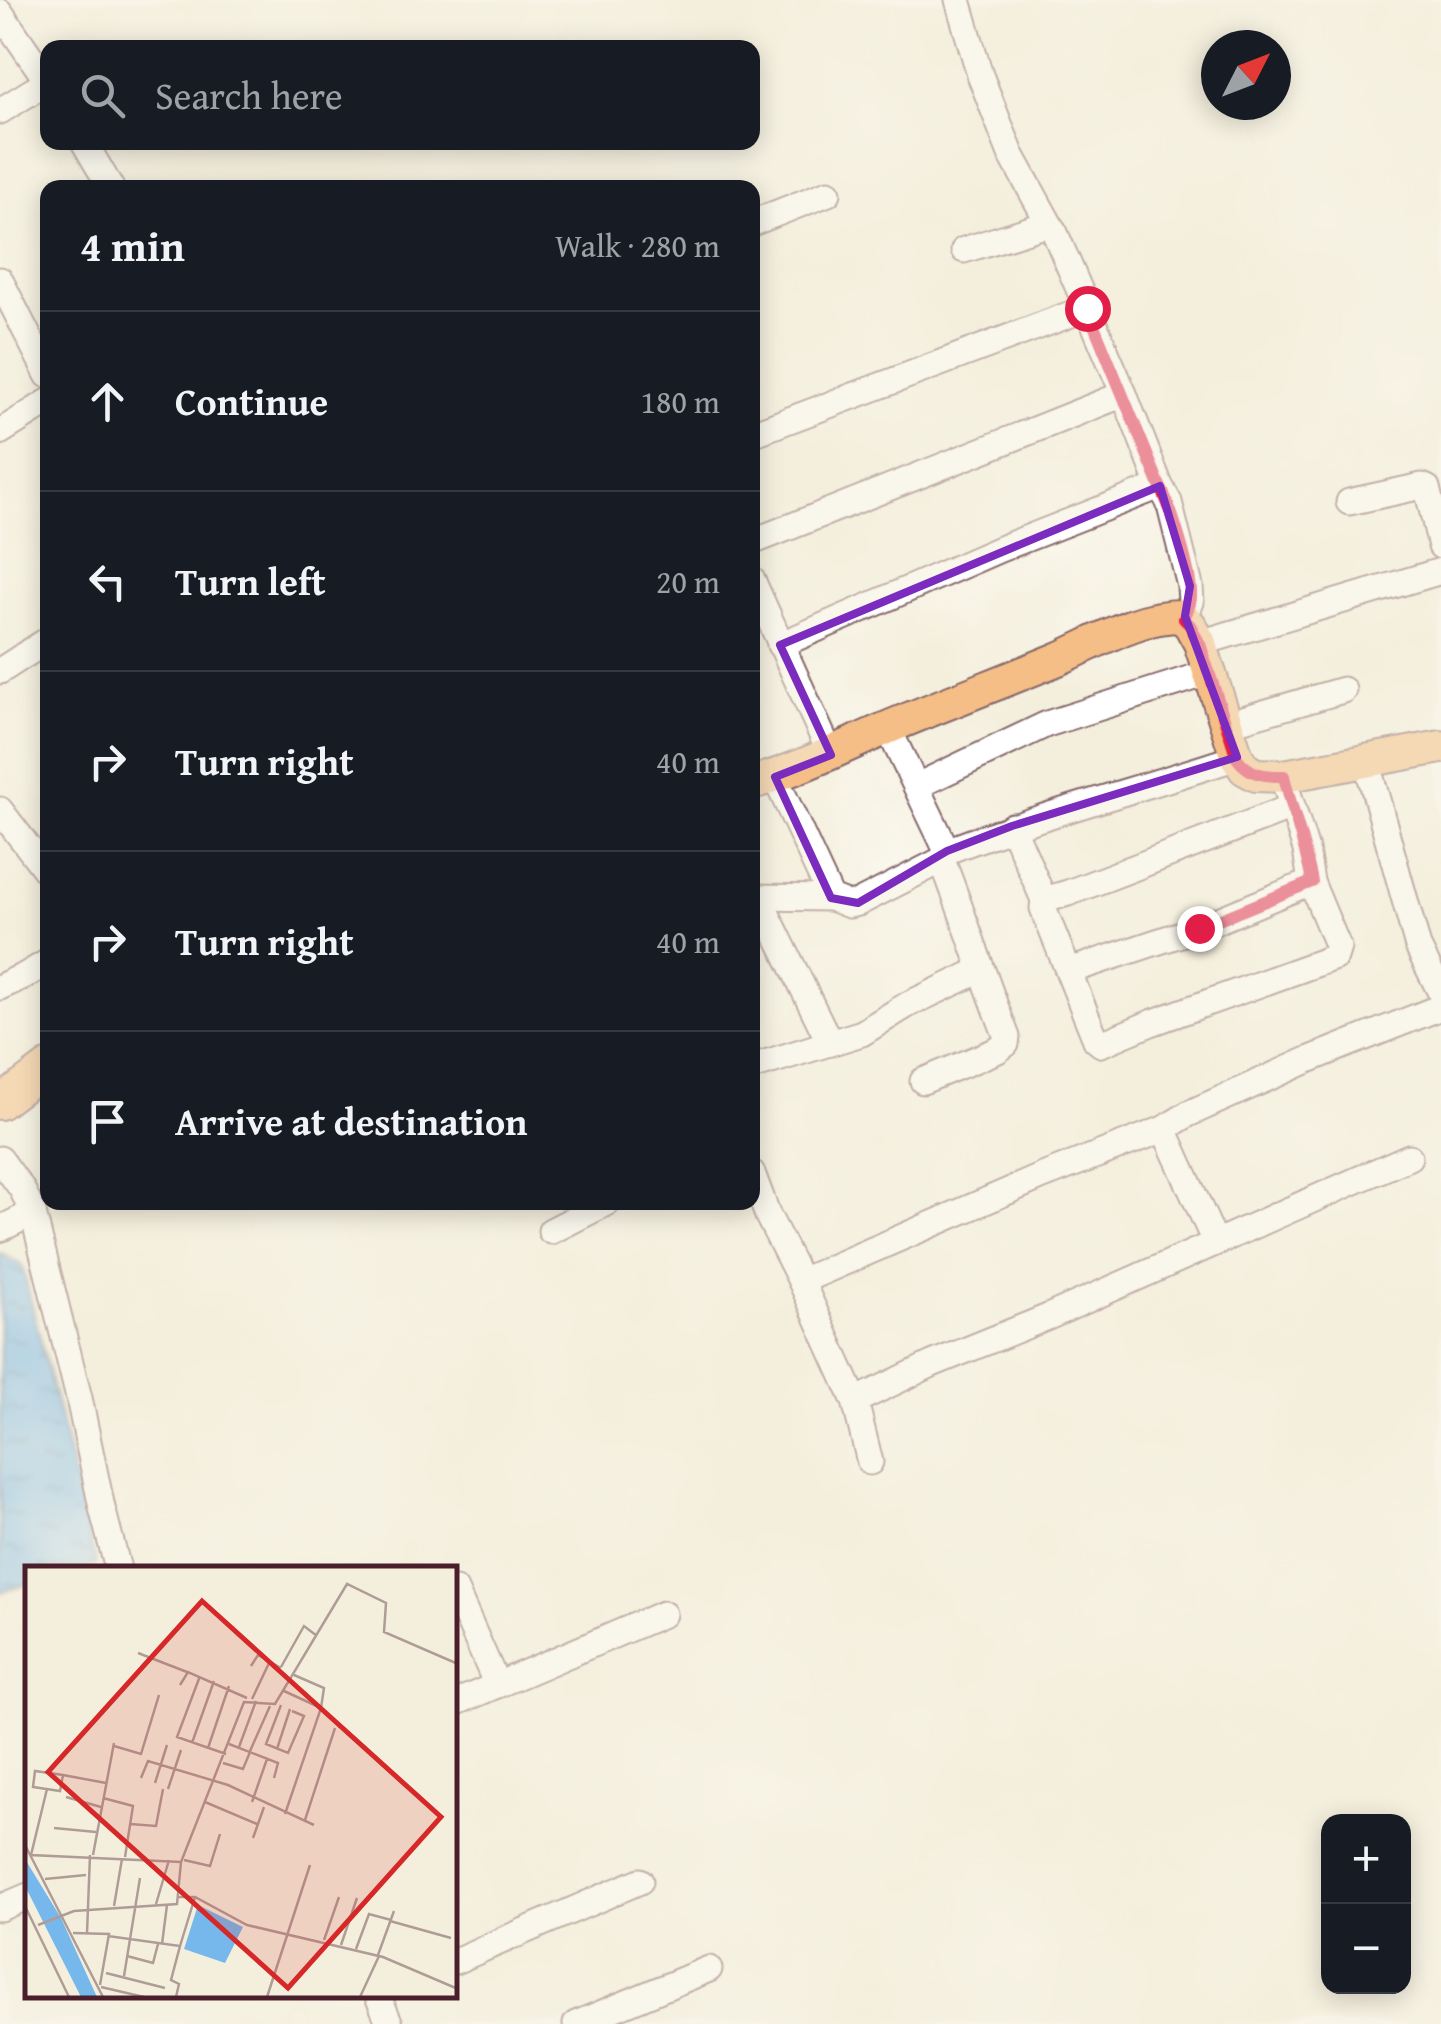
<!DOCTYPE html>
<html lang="en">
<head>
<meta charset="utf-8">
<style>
  :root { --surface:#171b24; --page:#242831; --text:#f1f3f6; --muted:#9ea1a6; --line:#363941 }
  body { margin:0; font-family:"Gentium Book Plus",serif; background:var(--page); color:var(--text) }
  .controls { position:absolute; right:30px; bottom:30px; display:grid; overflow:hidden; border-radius:20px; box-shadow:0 5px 25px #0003 }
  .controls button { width:90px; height:90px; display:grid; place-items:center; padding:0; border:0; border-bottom:2px solid var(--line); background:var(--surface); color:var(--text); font:50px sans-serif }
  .compass { position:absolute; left:1201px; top:30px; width:90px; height:90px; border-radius:50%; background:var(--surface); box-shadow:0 5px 25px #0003; rotate:48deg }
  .stop { position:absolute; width:30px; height:30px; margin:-22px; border:8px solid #e11d48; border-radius:50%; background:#fff }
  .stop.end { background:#e11d48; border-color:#fff; box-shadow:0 2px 10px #0008 }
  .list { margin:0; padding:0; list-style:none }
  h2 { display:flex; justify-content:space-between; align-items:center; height:130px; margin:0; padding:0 40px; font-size:42px }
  h2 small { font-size:32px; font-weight:400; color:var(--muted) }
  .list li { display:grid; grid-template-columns:65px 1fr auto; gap:30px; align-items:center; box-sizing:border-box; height:180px; padding:0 40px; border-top:2px solid var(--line) }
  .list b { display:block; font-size:38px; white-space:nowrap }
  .list em { font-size:32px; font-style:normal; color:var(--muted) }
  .icon { flex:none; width:55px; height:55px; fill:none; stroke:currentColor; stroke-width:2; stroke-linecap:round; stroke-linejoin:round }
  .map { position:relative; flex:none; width:1441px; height:2024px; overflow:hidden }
  .search { position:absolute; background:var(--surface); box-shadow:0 5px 25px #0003; left:40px; top:40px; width:720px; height:110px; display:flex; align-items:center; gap:25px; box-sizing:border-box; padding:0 35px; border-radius:20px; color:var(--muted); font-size:38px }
  .panel { position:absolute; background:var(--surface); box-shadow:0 5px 25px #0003; left:40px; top:180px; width:720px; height:1030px; border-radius:20px }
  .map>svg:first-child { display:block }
  .water { fill:url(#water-ripples); stroke:#606c8c; stroke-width:2.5 }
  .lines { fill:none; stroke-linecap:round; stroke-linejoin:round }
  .minor-casing { stroke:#866869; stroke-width:29 }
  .major-casing { stroke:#866869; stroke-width:36 }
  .minor { stroke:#fff; stroke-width:25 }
  .major { stroke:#f5be86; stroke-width:32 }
  .route { stroke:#e11d48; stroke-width:12 }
  .marked { fill:none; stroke:#7b2cbf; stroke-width:8; stroke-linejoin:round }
  .inset-road { fill:none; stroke:#b09c96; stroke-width:2.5 }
  .view { fill:#d62828; fill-opacity:0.15; stroke:#d62828; stroke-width:5 }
  .inset-edge { fill:none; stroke:#4a1f2b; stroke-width:5 }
</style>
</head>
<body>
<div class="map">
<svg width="1441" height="2024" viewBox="0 0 1441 2024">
  <defs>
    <pattern id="water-ripples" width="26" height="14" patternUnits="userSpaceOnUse" patternTransform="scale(2.5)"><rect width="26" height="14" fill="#77b8ec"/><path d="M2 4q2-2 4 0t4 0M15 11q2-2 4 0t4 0" fill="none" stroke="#6495bf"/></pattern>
  </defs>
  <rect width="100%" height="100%" fill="#fdfcf7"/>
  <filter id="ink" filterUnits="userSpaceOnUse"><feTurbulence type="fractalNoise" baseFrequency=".01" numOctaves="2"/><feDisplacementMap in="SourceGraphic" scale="20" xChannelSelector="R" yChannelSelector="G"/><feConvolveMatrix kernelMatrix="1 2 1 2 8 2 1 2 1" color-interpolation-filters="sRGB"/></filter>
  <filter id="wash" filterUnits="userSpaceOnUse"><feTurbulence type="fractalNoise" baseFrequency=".0048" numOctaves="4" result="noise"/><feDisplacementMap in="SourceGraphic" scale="40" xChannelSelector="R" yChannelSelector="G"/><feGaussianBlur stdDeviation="2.25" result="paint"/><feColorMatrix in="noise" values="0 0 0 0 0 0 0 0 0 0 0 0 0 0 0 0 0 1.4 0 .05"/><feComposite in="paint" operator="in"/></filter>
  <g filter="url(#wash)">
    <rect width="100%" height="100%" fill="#f4efdd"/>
    <path class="water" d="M 0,1253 L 22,1266 L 96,1564 L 78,1569 L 28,1569 L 27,1584 L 0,1592 Z"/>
  </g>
  <g filter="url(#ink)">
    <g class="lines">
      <g class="minor-casing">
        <g id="minor">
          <path d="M 958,0 L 980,75 L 1011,154 L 1051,227"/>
          <path d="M 0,12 L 48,82"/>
          <path d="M 0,111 L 47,82"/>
          <path d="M 84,142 L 111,188"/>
          <path d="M 752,223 L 828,193"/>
          <path d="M 964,250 L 1044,225 L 1051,227 L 1055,233 L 1124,394 L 1160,486 L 1169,502 L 1190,586 L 1191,602 L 1184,619"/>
          <path d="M 0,280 L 48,375"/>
          <path d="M 0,432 L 48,402"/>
          <path d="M 752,434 L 1087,308"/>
          <path d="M 1349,502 L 1422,486 L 1427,488 L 1441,546"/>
          <path d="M 752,542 L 1124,394"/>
          <path d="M 752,580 L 831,755"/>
          <path d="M 1200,643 L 1441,571"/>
          <path d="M 780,645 L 1000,549 L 1160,486"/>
          <path d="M 0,671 L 48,640"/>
          <path d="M 1226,724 L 1343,690"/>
          <path d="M 888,728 L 947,851 L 942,860 C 965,919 984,979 1007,1037 L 1006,1044 L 998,1050 L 923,1081"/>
          <path d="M 1366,760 L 1418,947 L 1441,993"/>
          <path d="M 775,777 L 831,898 L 849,905 L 858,903 L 942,860"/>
          <path d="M 917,786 L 1047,724 L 1208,673"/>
          <path d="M 1292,807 L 1068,893 L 1044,900 L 1043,908 L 1096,1040 L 1101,1044 L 1151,1023 L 1335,957 L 1338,947 L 1311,882"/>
          <path d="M 0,810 L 48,873"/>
          <path d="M 1012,826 L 1044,900"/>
          <path d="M 947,851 C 1042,814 1141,789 1237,757"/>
          <path d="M 752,897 L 831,898"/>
          <path d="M 759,898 L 830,1043"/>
          <path d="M 1069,971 L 1199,928 L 1311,882 L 1306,850 L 1287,790"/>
          <path d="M 0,987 L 26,975 L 48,962"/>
          <path d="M 752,1067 L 862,1033 L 907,1005 L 981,970"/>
          <path d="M 1164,1129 L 1215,1242"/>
          <path d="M 0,1159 L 22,1189 L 33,1213 L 79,1398 L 102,1508 L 118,1569"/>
          <path d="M 752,1173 L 768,1216 L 801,1281 L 855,1401 L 870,1462"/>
          <path d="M 0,1229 L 33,1213"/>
          <path d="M 551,1231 L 608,1202"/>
          <path d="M 801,1281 L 1043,1176 L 1164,1129 L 1188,1114 L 1308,1060 L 1441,1007"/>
          <path d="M 855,1401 L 932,1364 L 1048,1317 L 1409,1157"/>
          <path d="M 455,1590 L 497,1685"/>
          <path d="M 455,1703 L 663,1614"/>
          <path d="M 0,1908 L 28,1896"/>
          <path d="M 455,1961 L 640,1881"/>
          <path d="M 378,1996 L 390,2024"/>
          <path d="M 576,2024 L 709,1969"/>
        </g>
      </g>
      <g class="major-casing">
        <g id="major">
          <path d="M 752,783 C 800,769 843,747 887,728 C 944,704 1002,682 1058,659 C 1098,642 1136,616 1181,616 L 1190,625 L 1200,643 L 1237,757 L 1245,769 L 1256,775 L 1284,776 L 1441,747"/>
          <path d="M 0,1103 L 48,1067"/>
        </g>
      </g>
      <use href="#minor" class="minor"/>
      <use href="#major" class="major"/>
    </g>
  </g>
  <g class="lines" filter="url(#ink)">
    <path class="route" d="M 1087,308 L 1160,486 C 1171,506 1192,573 1191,596 C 1191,604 1187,611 1184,619 L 1190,625 L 1200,644 L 1237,758 C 1250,775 1263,776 1284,776 C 1292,811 1305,845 1312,882 L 1199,928"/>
  </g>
  <path d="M0 0H1441V2024H0ZM 1160,486 L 1190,586 L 1185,616 L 1237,757 L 1012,826 L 947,851 L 858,903 L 831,898 L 775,777 L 831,755 L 780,645 Z" fill="#f4efdd" fill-opacity=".55" fill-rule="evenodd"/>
  <path class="marked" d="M 1160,486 L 1190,586 L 1185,616 L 1237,757 L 1012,826 L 947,851 L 858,903 L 831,898 L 775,777 L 831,755 L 780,645 Z"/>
  <g transform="translate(25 1566)">
    <rect width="432" height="432" fill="#f4efdd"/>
    <path d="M 0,293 L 36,352 L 72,431 L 56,431 L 0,320 ZM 173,339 L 218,361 L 200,397 L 159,383 Z" fill="#77b8ec"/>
    <path class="inset-road" d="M 113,87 L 162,106M 226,100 L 233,89 L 256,102M 256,101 L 279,60 L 292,70M 269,109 L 299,122 L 296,142M 175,110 L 152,171 L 201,188M 155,119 L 163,106 L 222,132M 259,125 L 296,142 L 260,248M 227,133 L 245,95M 256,139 L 241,178 L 263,187 L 279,150 L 267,145M 167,177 L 189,115M 204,178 L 253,197 L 249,212M 89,180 L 116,188 L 134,129M 214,181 L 231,135M 183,182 L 204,120M 252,183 L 265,143M 225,185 L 245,140M 198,197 L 218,203 L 225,186M 38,209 L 35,225 L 8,221 L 10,205 L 38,209 L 81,217M 116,212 L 123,195 L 203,219 L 289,259M 130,217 L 142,179M 22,223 L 6,289 L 156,296M 143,223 L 156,184M 41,231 L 76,241M 78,232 L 108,240 L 100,291M 180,236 L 232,258M 227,236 L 242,193M 280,254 L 310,162M 105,258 L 131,260 L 138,223M 29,262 L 71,266M 228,272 L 239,241M 0,279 L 78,431M 68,289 L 89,177M 159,294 L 185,300 L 195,268M 20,313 L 61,309M 153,331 L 170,331 L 222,359 L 358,391 L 433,423M 131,338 L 144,294M 0,340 L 44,431M 89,340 L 97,293M 365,355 L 426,372M 13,359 L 49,345 L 152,338 L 156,296 L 219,136 L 250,138 L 322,18 L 361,37 L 359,66 L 433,98M 48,367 L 84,368 L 75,419M 62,367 L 65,289M 83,370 L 155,380 L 146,414 L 154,418 L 151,431M 299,374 L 314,331M 137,378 L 142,339M 316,379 L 332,332M 155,380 L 170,331M 331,383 L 344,348 L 366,354M 353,389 L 369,345M 102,390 L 128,397 L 133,378M 81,407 L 140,422M 99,410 L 115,312M 76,421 L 119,431M 242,431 L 285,299M 335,431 L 354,390"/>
    <path class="view" d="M 177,35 L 416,251 L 263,422 L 23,206 Z"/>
    <rect width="432" height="432" class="inset-edge"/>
  </g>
</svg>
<div class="controls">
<button>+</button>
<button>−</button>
</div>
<svg class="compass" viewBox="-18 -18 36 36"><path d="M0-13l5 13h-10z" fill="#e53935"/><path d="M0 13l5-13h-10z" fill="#9ea1a6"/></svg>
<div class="stop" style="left:1087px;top:308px"></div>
<div class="stop end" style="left:1199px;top:928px"></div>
<div class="search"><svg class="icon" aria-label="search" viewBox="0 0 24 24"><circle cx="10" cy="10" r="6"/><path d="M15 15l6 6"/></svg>Search here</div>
<section class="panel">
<h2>4 min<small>Walk · 280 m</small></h2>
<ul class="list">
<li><svg class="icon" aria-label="ahead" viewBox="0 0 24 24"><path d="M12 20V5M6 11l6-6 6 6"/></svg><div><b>Continue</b></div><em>180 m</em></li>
<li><svg class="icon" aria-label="left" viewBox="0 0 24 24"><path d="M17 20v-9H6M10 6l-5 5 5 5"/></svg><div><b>Turn left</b></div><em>20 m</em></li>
<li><svg class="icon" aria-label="right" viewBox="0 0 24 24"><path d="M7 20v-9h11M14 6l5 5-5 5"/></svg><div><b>Turn right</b></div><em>40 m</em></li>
<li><svg class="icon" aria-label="right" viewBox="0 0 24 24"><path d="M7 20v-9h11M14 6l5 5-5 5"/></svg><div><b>Turn right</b></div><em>40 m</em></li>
<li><svg class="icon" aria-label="arrive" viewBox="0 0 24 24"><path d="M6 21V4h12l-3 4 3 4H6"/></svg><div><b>Arrive at destination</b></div></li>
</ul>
</section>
</div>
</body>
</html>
